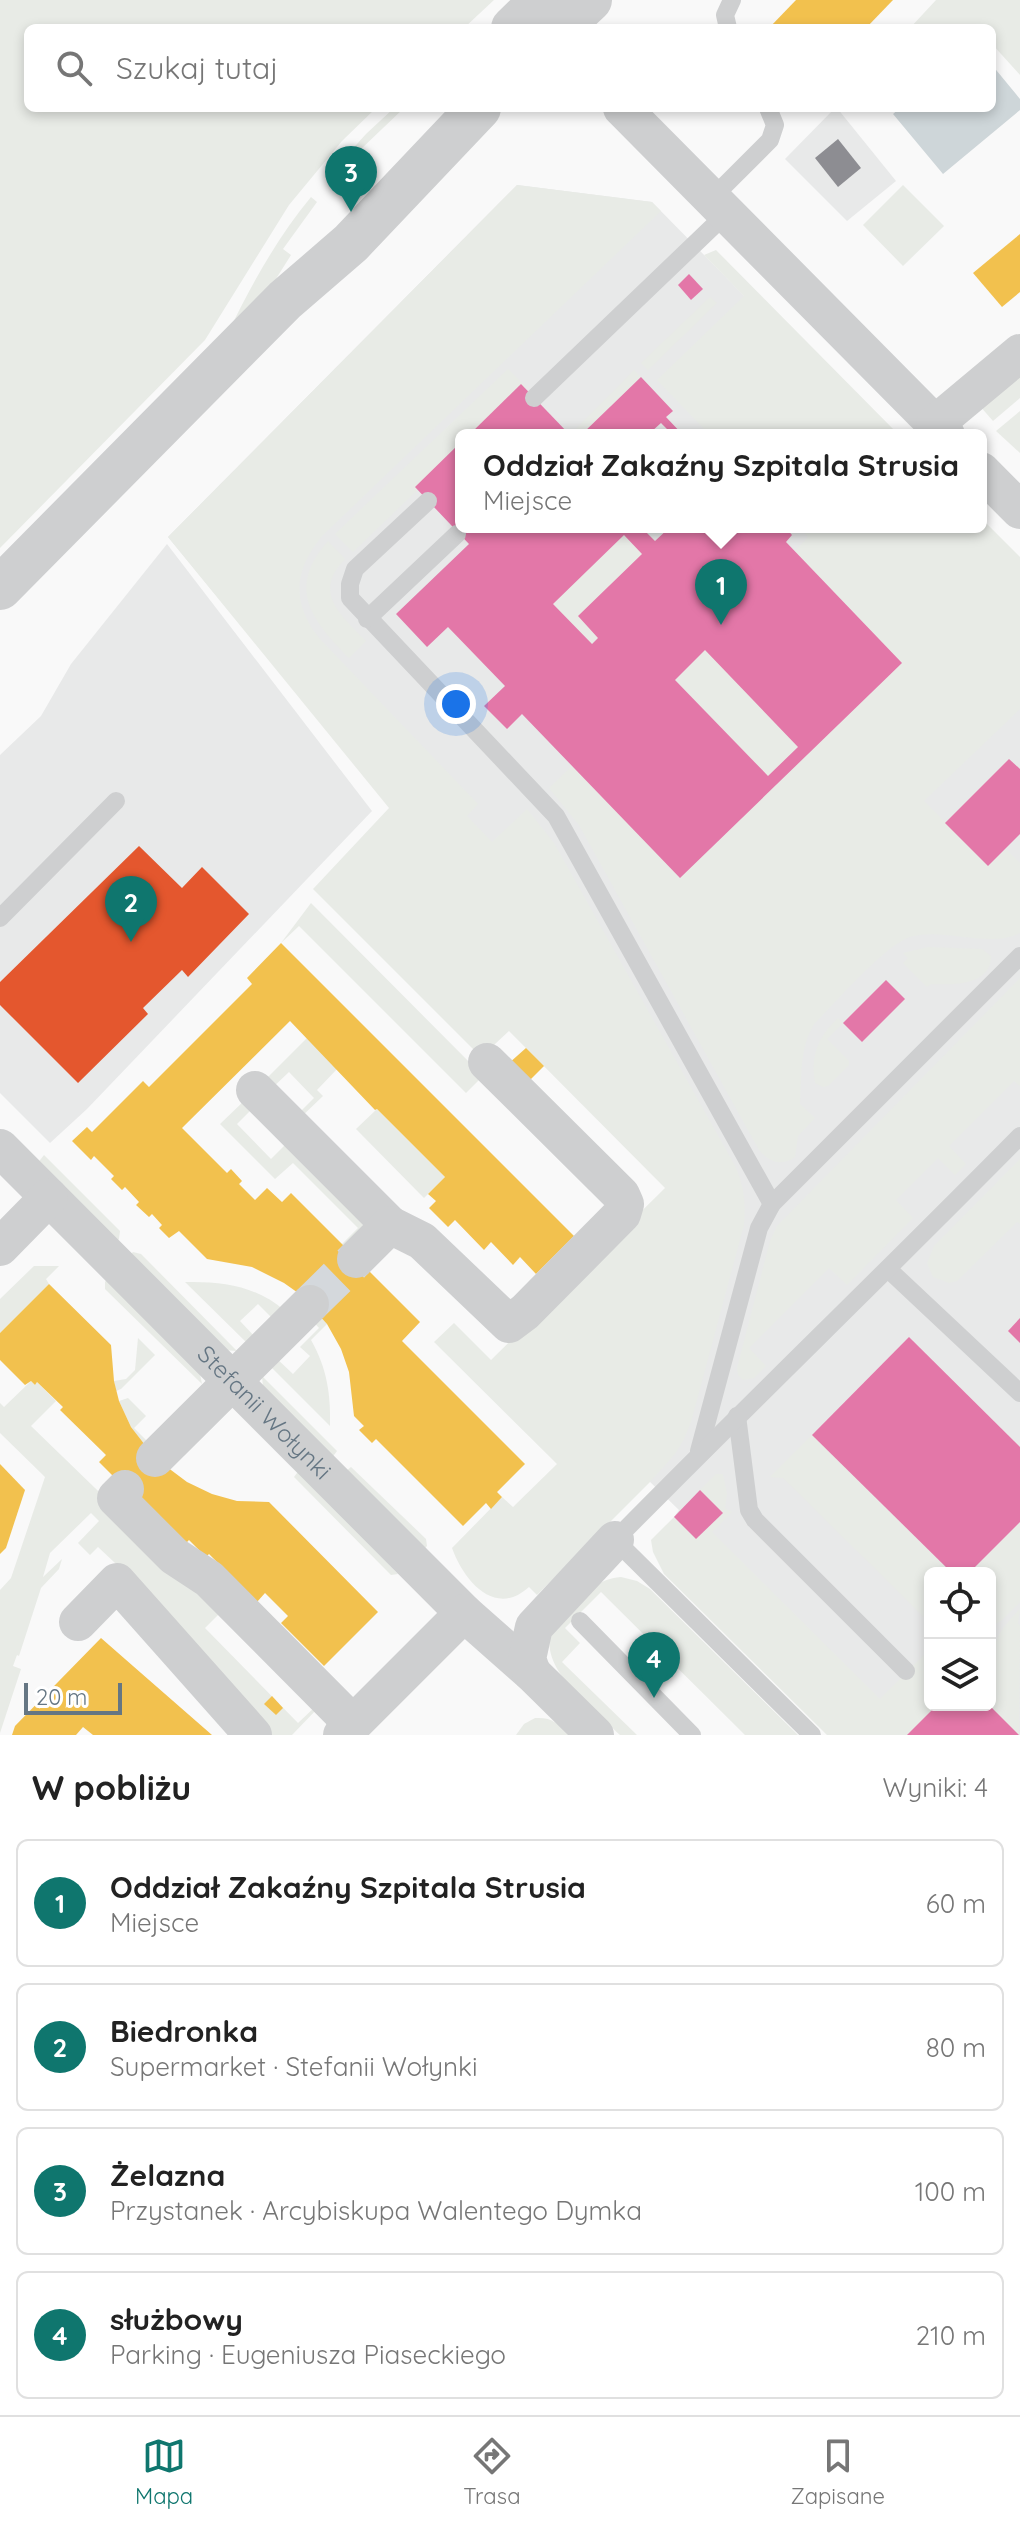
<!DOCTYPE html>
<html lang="pl">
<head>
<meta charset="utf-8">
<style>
  :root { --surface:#fff; --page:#f2f2f2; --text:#222; --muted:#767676; --line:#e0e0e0; --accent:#0f766e }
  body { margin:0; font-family:Quicksand,sans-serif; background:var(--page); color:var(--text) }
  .controls { position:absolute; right:24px; bottom:24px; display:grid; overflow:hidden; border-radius:12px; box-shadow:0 4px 12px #0003 }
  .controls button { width:72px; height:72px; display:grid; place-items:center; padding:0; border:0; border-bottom:2px solid var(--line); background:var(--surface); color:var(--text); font:40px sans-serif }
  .scale { position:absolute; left:24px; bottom:20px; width:98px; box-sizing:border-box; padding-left:8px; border:4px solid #657683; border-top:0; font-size:22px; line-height:28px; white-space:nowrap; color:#657683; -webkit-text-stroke:6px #fff; paint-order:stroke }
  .you { position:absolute; left:456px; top:704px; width:28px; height:28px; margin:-20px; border:6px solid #fff; border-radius:50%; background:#1a73e8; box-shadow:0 0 0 12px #1a73e833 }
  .badge { display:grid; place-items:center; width:52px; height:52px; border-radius:50%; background:var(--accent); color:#fff; font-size:26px; font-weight:700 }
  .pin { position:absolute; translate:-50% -66px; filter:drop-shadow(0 2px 4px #0008) }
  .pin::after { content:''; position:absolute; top:42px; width:28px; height:24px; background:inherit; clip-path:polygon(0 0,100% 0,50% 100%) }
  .popup { position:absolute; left:455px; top:429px; width:532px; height:104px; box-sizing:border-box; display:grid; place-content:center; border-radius:12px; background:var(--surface); filter:drop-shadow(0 2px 6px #0005); font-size:26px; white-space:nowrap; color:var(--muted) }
  .popup b { font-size:30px; color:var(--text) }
  .popup::after { content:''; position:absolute; left:50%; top:100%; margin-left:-16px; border:16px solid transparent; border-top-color:var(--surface) }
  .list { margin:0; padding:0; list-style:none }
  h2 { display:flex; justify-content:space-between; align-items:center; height:104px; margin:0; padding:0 32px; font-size:34px }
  h2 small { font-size:26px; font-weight:400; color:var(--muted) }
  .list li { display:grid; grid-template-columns:52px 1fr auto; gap:24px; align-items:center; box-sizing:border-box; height:128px; margin:0 16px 16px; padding:0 16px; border:2px solid var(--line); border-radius:12px }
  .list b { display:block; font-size:30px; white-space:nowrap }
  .list p { margin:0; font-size:26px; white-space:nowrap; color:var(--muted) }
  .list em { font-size:26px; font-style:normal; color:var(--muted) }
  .icon { flex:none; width:44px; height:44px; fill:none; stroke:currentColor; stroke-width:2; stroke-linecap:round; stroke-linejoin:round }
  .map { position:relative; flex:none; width:1020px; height:1735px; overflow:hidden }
  .search { position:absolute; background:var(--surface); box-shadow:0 4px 12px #0003; left:24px; right:24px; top:24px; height:88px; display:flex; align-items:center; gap:20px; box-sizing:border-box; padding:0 28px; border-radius:12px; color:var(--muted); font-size:30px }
  .sheet { height:680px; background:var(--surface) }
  nav { display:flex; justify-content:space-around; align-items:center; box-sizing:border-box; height:112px; border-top:2px solid var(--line); background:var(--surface); font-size:22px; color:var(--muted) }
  nav a { display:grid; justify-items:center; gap:4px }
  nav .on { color:var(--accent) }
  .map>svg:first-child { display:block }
  .built { fill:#e8e9e9; fill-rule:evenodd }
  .green { fill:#e8ebe6 }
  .water { fill:#ced6d9 }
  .homes { fill:#f2c14e }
  .shops { fill:#e4572e }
  .health { fill:#e377a8; fill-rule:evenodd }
  .industry { fill:#8d8d92 }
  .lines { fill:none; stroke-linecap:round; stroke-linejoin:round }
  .minor-tunnel { stroke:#d4d8dc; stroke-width:38; stroke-dasharray:38 19; stroke-linecap:butt }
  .service { stroke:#cecfd0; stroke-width:18 }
  .minor { stroke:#cecfd0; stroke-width:38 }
  .tertiary { stroke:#cecfd0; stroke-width:44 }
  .labels { text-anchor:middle; stroke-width:8; stroke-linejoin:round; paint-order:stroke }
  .street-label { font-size:24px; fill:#657683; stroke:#fff }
</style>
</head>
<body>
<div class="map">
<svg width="1020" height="1735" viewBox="0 0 1020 1735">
  <rect width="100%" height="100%" fill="#f9f9f9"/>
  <g class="built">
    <path d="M 835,108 L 837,108 L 896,181 L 847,221 L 785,159 Z"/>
    <path d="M 517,185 L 652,202 L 881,435 L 461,435 L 461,527 L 972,527 L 1020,576 L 1020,1735 L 903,1735 L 699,1536 L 696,1539 L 674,1517 L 679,1510 L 584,1418 L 723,1211 L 168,537 ZM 930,1573 L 990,1573 L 990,1705 L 930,1705 Z"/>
    <path d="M 167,544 L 372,811 L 87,1109 L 50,1143 L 0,1093 L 0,755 L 41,716 L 71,664 Z"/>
  </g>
  <g class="green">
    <path d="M 0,0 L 494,0 L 464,28 L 28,28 L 28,108 L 376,108 L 342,141 L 289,205 L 205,340 L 0,548 Z"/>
    <path d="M 936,0 L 1020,0 L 1020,75 L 992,44 L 992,28 L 976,26 L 973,28 L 910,28 Z"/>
    <path d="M 394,108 L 404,108 L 361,149 L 336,178 L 331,173 L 366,134 Z"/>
    <path d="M 517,185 L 652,202 L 661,211 L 322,536 C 294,570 291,602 319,638 L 478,804 L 467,816 L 492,842 L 527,809 L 554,843 L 734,1164 C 744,1184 746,1203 744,1225 L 691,1422 L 684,1439 L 675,1454 L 650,1482 L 537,1595 L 529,1587 C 495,1618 464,1581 452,1548 L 502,1497 L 513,1507 L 557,1464 L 434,1342 L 454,1323 L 491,1360 L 665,1188 L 509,1031 L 481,1057 L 313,889 L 389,808 L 168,537 Z"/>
    <path d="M 903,185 L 944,226 L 903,266 L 863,225 Z"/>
    <path d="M 311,197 L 317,202 L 283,249 L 291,255 L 269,290 L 227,335 C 250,287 277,238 311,197 Z"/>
    <path d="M 716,250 L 899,435 L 710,435 L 657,380 L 744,296 L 704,255 Z"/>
    <path d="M 710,297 L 717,303 L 648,370 L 641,363 Z"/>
    <path d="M 508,369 L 525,386 L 474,435 L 461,435 L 461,448 L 353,552 L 335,534 Z"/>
    <path d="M 634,370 L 641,377 L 581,435 L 570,435 Z"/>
    <path d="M 1020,371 L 1020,398 L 993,421 L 979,405 Z"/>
    <path d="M 1020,411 L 1020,453 L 996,431 Z"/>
    <path d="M 981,518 L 1020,557 L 1020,709 L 924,801 L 988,865 L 1006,849 L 1020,863 L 1020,933 C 989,949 943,927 910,937 C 884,946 836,1002 815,1023 C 799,1047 802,1076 800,1104 L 815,1118 L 798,1136 L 795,1157 C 781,1167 769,1162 759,1150 L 579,825 L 549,788 L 572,766 L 680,878 L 902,663 L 795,551 L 808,537 L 799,527 L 981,527 Z"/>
    <path d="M 624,535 L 642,554 L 598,638 L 592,644 L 553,604 Z"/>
    <path d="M 328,541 L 345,559 C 312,593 341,615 366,641 L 349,658 C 312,620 286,589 328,541 Z"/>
    <path d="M 705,650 L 798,747 L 768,776 L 675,680 Z"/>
    <path d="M 311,903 L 483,1076 L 466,1093 L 299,926 L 281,943 Z"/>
    <path d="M 928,947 L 982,949 L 991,956 C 991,986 952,985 931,984 L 927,987 L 903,963 L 908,958 L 903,953 Z"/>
    <path d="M 1020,978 L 1020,1086 L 1014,1081 L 949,1146 L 966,1164 L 955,1175 L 938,1158 L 896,1200 L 913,1218 L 847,1285 L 829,1268 L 749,1348 L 766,1366 L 754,1378 L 743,1380 L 738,1375 L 737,1368 L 770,1241 L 777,1226 Z"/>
    <path d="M 838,1018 L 843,1023 L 827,1039 L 849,1061 L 849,1065 L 828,1086 L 823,1087 L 815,1083 C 810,1055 819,1036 838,1018 Z"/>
    <path d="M 307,1038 L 337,1069 L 317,1090 L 323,1096 L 300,1118 L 297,1115 L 314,1098 L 289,1072 L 271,1089 L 264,1081 Z"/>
    <path d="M 246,1099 L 254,1107 L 237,1124 L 271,1159 L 288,1142 L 366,1221 L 347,1249 L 342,1244 L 358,1228 L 293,1163 L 275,1179 L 220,1124 Z"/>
    <path d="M 377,1109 L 445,1177 L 424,1198 L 356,1129 Z"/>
    <path d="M 44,1155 L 120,1231 L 119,1239 L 115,1243 L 37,1164 Z"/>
    <path d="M 1020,1159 L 1020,1224 L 1017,1222 L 957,1281 L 949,1283 L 933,1277 L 927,1263 L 934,1246 Z"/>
    <path d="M 133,1252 L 141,1254 L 237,1351 L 223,1350 L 129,1256 Z"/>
    <path d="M 34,1266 L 59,1266 L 46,1279 L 49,1284 L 0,1333 L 0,1299 Z"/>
    <path d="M 108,1278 L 200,1374 L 202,1384 L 105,1289 L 105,1282 Z"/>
    <path d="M 185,1282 C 222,1281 257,1286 285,1311 L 275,1321 L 258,1304 L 240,1321 L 257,1339 L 250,1346 Z"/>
    <path d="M 319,1313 L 327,1324 L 311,1340 C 327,1368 331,1395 330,1426 L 268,1364 L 275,1357 L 293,1374 L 310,1356 L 300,1347 L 319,1328 L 312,1320 Z"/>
    <path d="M 138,1338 L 155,1355 L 121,1389 L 116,1391 L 114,1381 L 126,1379 L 135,1370 Z"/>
    <path d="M 262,1376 L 337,1451 L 331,1459 L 263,1387 Z"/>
    <path d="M 31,1381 L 35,1385 L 37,1382 L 56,1401 L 31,1426 L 222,1611 L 205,1628 L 298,1723 L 316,1706 L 318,1708 L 292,1735 L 268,1735 L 115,1563 L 98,1547 L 90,1555 L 78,1543 L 99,1521 L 91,1513 L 50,1553 L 43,1577 L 62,1559 L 59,1569 L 41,1588 L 19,1656 L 17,1655 L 13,1666 L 21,1669 L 0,1733 L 0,1590 L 11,1578 L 45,1477 L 0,1433 L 0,1403 L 4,1407 Z"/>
    <path d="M 128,1398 L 146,1416 L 134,1428 L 151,1445 L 146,1449 L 131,1427 L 119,1401 Z"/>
    <path d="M 812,1435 L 952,1573 L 930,1573 L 930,1623 L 783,1478 L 770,1477 Z"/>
    <path d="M 351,1467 L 426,1539 L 427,1546 L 424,1549 L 345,1472 Z"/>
    <path d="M 300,1469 L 398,1574 L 391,1575 L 294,1477 Z"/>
    <path d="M 716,1474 L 723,1474 L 727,1494 L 725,1508 L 732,1512 L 712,1532 L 880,1699 L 930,1649 L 930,1705 L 937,1705 L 907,1735 L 827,1735 L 664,1574 L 653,1552 L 651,1540 L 674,1517 L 697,1538 L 723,1513 L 700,1490 Z"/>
    <path d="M 1020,1522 L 1020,1602 L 1001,1621 L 990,1626 L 990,1573 L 969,1573 Z"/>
    <path d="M 621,1577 L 637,1581 L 650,1589 L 798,1735 L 745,1735 L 601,1592 L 565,1628 L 580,1643 L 562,1662 L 637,1735 L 620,1735 C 596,1711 532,1665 554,1627 C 558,1619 569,1611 576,1605 C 594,1588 596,1580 621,1577 Z"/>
    <path d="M 1020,1609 L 1018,1623 L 1020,1626 L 1019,1735 L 989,1705 C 995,1659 981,1648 1020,1609 Z"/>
    <path d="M 535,1718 C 552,1717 558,1723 568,1735 L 516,1735 L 524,1724 Z"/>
  </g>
  <path class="water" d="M 992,65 L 1020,99 L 1020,110 L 943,174 L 893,114 L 900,108 L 992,108 Z"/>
  <g class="homes">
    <path d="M 796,0 L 893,0 L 866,28 L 769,28 Z"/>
    <path d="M 1020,234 L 1020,292 L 1002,307 L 973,273 Z"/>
    <path d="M 281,943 L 574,1236 L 536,1274 L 520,1257 L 513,1265 L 491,1242 L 484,1250 L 455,1220 L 448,1227 L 429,1208 L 436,1201 L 428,1194 L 445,1177 L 377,1109 L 375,1110 L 290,1021 L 182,1128 L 227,1173 L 231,1169 L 242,1181 L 239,1184 L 255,1200 L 267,1188 L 282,1202 L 291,1193 L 420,1322 L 402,1341 L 525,1464 L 497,1492 L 502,1497 L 491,1509 L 486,1503 L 463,1526 L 376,1439 L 372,1443 L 359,1430 L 364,1426 L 354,1416 L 349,1372 L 341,1349 L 327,1324 L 301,1295 L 284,1283 L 252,1267 L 207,1259 L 179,1231 L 169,1238 L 159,1228 L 162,1225 L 152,1214 L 149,1217 L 136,1205 L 139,1202 L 125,1187 L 122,1190 L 111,1179 L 114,1176 L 94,1156 L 91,1160 L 72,1141 L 87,1127 L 92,1132 L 143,1081 L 149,1087 L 252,984 L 247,978 Z"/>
    <path d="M 526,1048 L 544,1066 L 527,1083 L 508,1064 Z"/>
    <path d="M 49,1284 L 111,1345 L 114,1381 L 119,1401 L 131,1427 L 155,1458 L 187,1482 L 212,1494 L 237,1501 L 269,1502 L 378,1612 L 324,1666 L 281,1623 L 288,1616 L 265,1593 L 257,1602 L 209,1554 L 206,1557 L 189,1540 L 183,1546 L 99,1462 L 106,1455 L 60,1410 L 63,1407 L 37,1382 L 35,1385 L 31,1381 L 25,1385 L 0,1360 L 0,1333 Z"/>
    <path d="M 0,1464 L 25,1490 L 6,1548 L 0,1554 Z"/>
    <path d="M 101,1638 L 141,1673 L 212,1735 L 93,1735 L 83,1727 L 76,1735 L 12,1735 L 15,1726 Z"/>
    <path d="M 272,1696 L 283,1708 L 276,1715 L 264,1704 Z"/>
  </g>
  <path class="shops" d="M 139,846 L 182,888 L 202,867 L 249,914 L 188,977 L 182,970 L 143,1008 L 148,1014 L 78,1083 L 0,1005 L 0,982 Z"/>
  <g class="health">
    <path d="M 689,274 L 703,289 L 691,300 L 678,285 Z"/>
    <path d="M 641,377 L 673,411 L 666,417 L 683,435 L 673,435 L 661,423 L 651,432 L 653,435 L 581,435 Z"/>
    <path d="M 521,384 L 570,435 L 469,435 Z"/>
    <path d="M 461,442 L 461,527 L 641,527 L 655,541 L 670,527 L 742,527 L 748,533 L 753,527 L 785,527 L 792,535 L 786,542 L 902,663 L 680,878 L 522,714 L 507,729 L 484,706 L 505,686 L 448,627 L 427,647 L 396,614 L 469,544 L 415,487 ZM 624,535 L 642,554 L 578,616 L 598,638 L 592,644 L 553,604 ZM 705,650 L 798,747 L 768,776 L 675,680 Z"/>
    <path d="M 1009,759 L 1020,769 L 1020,834 L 988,866 L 945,823 Z"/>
    <path d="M 886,980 L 905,999 L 862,1042 L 843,1023 Z"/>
    <path d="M 1020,1318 L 1020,1343 L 1008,1331 Z"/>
    <path d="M 909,1337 L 1020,1447 L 1020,1522 L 969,1573 L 952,1573 L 812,1435 Z"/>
    <path d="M 700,1490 L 723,1513 L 696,1539 L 674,1517 Z"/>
    <path d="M 937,1705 L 989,1705 L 1019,1735 L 907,1735 Z"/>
  </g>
  <path class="industry" d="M 838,139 L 861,168 L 838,187 L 815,158 Z"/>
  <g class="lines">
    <path class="minor-tunnel" d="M 310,1304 L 356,1259"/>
    <g class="service">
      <path d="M 728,28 L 725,15 L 732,0"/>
      <path d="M 713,197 L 770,140 L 775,125 L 768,108"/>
      <path d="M 534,398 L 728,212"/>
      <path d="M 428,501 L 355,569 L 350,584 L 350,598 L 556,816 L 772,1204"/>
      <path d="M 367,619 L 457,534"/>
      <path d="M 0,918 L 116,801"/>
      <path d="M 889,1270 L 1020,1393"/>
      <path d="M 737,1416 L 749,1510 L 755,1520 L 906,1671"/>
      <path d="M 699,1451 L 759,1228 L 772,1204 L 1020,956"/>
      <path d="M 580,1621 L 692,1735"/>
      <path d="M 812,1735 L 615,1540 C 749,1404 886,1272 1020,1136"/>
    </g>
    <g class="minor">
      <path d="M 622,108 L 946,435"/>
      <path d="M 935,424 L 1020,353"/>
      <path d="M 981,471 L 1020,510"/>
      <path d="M 255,1090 L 390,1225"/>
      <path id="s1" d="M 0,1148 L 464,1613 L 532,1673 L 595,1735"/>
      <path d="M 0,1247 L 49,1197"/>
      <path d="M 356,1259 L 390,1225 L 422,1241 L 509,1324 L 525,1312 L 622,1214 L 625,1204 L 621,1195 L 487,1062"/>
      <path d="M 155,1458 L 310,1304"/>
      <path d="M 125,1489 L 116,1498 L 174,1556 L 209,1579 L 353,1724"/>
      <path d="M 78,1622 L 117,1582 L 253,1735"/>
      <path d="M 532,1673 L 527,1659 L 534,1627 L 615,1540"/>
      <path d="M 342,1735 L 464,1613"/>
    </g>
    <g class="tertiary">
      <path d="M 513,28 L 542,0"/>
      <path d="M 560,28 L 590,0"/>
      <path d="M 0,588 L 285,300 L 351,243 L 479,108"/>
    </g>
  </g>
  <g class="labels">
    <g class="street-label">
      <text dy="8" stroke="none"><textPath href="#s1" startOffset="374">Stefanii Wołynki</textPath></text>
    </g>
  </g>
</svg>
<div class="controls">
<button><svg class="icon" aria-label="locate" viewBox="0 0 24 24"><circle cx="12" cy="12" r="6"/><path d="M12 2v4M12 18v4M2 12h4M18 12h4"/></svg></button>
<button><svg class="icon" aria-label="layers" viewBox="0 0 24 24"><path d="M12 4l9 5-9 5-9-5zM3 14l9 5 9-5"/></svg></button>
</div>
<div class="scale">20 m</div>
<div class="you"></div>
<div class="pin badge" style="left:721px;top:625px">1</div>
<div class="popup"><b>Oddział Zakaźny Szpitala Strusia</b>Miejsce</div>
<div class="pin badge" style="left:131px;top:942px">2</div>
<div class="pin badge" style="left:351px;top:212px">3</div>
<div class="pin badge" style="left:654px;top:1698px">4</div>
<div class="search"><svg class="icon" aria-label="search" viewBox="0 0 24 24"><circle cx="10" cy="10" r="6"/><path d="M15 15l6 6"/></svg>Szukaj tutaj</div>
</div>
<section class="sheet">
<h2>W pobliżu<small>Wyniki: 4</small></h2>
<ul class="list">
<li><span class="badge">1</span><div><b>Oddział Zakaźny Szpitala Strusia</b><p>Miejsce</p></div><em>60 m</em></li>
<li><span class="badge">2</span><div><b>Biedronka</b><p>Supermarket · Stefanii Wołynki</p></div><em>80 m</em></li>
<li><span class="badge">3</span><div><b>Żelazna</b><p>Przystanek · Arcybiskupa Walentego Dymka</p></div><em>100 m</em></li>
<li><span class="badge">4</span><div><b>służbowy</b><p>Parking · Eugeniusza Piaseckiego</p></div><em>210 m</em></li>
</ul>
</section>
<nav>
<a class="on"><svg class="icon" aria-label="map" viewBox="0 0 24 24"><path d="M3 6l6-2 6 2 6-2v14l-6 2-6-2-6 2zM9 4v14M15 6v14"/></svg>Mapa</a>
<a><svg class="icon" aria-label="directions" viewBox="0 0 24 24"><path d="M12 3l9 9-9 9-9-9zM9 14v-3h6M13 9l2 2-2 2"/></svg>Trasa</a>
<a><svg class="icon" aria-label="saved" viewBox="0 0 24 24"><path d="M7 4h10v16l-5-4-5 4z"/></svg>Zapisane</a>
</nav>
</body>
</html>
